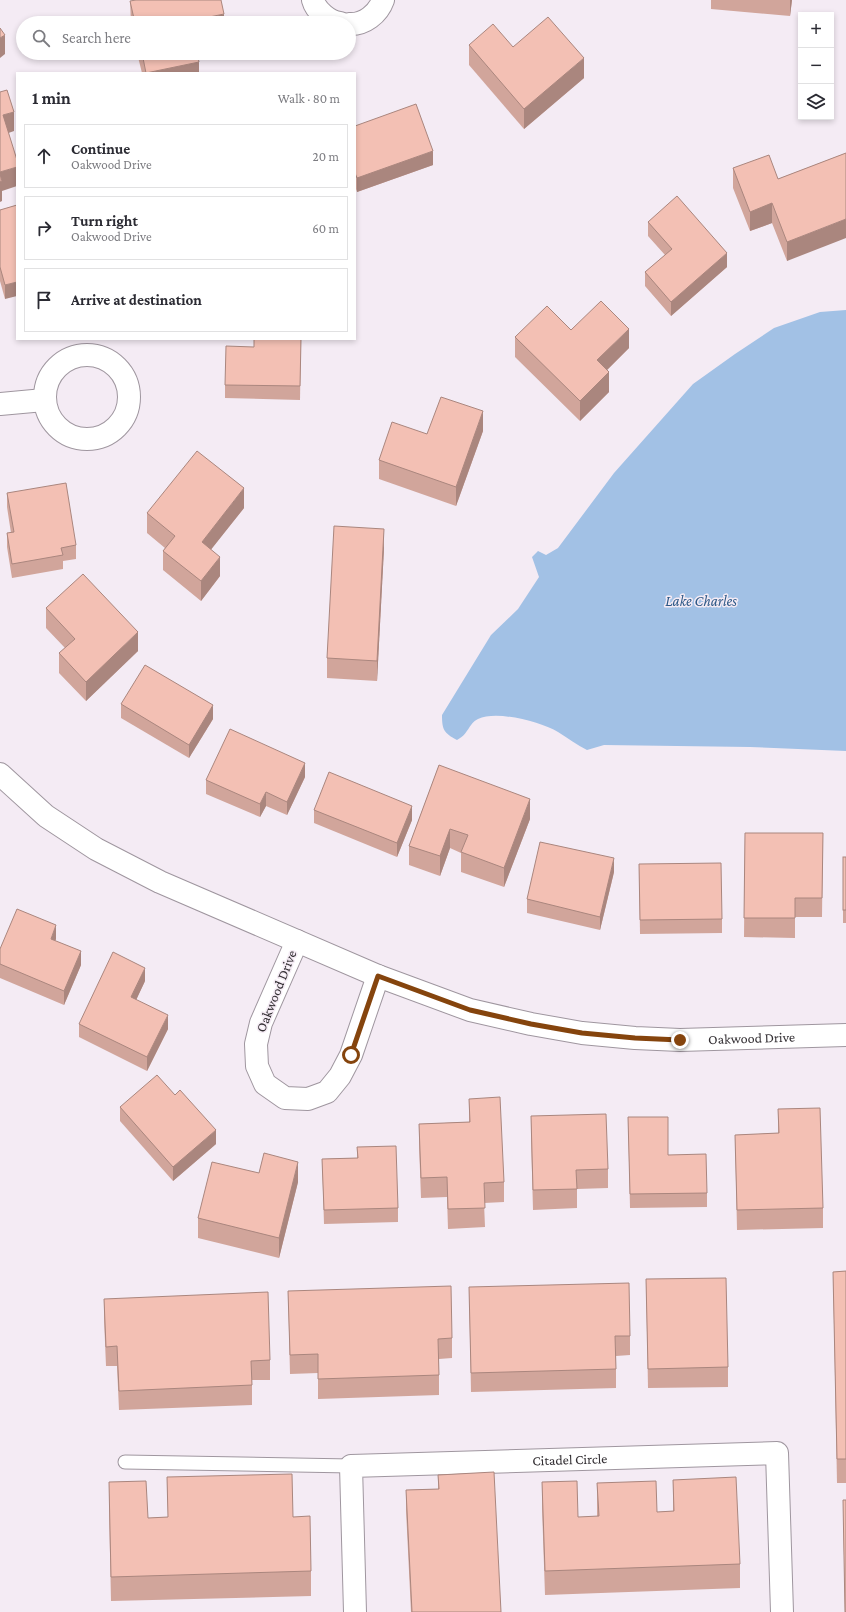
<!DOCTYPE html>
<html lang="en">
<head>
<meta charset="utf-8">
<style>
  :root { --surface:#fff; --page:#f2f2f3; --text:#2b2b33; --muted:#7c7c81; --line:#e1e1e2 }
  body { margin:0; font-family:"Crimson Pro",serif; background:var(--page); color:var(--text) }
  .controls { position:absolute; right:12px; top:12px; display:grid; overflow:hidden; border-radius:0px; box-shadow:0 2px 6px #0003 }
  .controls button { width:36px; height:36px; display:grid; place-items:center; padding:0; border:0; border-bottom:1px solid var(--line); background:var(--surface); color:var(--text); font:20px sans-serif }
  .stop { position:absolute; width:12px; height:12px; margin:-9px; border:3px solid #85440d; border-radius:50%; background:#fff }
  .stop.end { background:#85440d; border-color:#fff; box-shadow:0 1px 4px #0008 }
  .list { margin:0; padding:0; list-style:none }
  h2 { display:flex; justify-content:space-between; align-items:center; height:52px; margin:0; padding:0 16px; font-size:17px }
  h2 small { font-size:13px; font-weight:400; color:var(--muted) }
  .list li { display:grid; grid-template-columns:26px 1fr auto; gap:12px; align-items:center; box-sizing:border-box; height:64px; margin:0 8px 8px; padding:0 8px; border:1px solid var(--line); border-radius:0px }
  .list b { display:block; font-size:15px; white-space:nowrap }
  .list p { margin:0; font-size:13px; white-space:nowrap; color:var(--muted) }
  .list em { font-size:13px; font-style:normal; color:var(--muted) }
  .icon { flex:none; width:22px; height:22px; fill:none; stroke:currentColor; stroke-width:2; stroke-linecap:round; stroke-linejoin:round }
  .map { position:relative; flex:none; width:846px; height:1612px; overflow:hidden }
  .search { position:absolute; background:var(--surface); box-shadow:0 2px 6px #0003; left:16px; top:16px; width:340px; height:44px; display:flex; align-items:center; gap:10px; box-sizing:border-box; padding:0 14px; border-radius:22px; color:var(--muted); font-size:15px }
  .panel { position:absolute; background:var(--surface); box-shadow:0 2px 6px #0003; left:16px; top:72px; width:340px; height:268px; border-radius:0px }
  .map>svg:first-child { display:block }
  .water { fill:#a2c1e5 }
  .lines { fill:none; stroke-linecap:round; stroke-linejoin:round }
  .service-casing { stroke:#9f969f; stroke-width:15 }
  .minor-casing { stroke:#9f969f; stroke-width:24 }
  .service { stroke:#fff; stroke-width:13 }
  .minor { stroke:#fff; stroke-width:22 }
  .wall { fill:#d1a59b }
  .shaded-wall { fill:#aa867e }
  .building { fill:#f3c0b4; stroke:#aa867e }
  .route { stroke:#85440d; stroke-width:5 }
  .labels { text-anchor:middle; stroke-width:3; stroke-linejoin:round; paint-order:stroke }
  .street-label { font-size:14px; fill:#332f33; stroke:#f4ebf4 }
  .water-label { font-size:15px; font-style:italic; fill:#2d5887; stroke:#f4ebf4 }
</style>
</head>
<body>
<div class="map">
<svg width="846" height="1612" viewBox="0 0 846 1612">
  <rect width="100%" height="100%" fill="#f4ebf4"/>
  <path class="water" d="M 846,310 L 846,751 L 750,747 L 604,745 L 587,750 C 577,745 568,738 558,732 C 541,722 497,710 478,719 C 468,724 469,734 457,740 C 444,733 442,730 442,715 L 491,635 L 518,609 L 539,577 L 532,557 L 538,551 L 546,555 L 558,548 L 614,473 L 693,384 L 735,354 L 774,328 L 820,312 Z"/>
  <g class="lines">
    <g class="service-casing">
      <path id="service" d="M 125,1462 L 351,1466"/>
    </g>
    <g class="minor-casing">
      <g id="minor">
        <path d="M 313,0 C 316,11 329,22 340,23"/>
        <path d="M 349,24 C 364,25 378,14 383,0"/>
        <circle cx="87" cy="397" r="42"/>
        <path d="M 0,404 L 44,400"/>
        <path id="s1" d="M 0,774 L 46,816 L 96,849 L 160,882 L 378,976 L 470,1010 L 531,1024 L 582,1033 L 635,1038 L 680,1040 L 846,1035"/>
        <path d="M 297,941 L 261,1023 L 256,1044 L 257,1066 L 265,1084 L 285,1098 L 308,1099 L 327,1092 L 340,1076 L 351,1055 L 378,976"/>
        <path id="s2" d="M 355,1612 L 351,1466 L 777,1453 L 782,1612"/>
      </g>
    </g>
    <use href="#service" class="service"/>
    <use href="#minor" class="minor"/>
  </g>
  <g class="wall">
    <path d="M 711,0 L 792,0 L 790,16 L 711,9 Z"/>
    <path d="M 130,1 L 224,23 L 131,23 Z"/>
    <path d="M 469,45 L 513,47 L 584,78 L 524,129 L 469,65 Z"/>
    <path d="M 137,53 L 197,53 L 199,73 L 142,73 Z"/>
    <path d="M 355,126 L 433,165 L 357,192 L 355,186 Z"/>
    <path d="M 846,153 L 787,261 L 772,223 L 750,231 L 733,188 L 733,168 L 778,179 Z"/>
    <path d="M 17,205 L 5,299 L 0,281 L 0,210 Z"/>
    <path d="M 648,222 L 727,267 L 671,316 L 645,286 L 645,272 L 665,255 L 648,236 Z"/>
    <path d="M 571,330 L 629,348 L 607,370 L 609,392 L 580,421 L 515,357 L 515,337 Z"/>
    <path d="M 301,339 L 300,400 L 225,398 L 225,385 L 254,347 Z"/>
    <path d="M 483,431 L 456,506 L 379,479 L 379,460 L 427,434 Z"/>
    <path d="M 7,493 L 76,545 L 76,559 L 63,561 L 63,569 L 12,578 L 7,547 L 7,533 L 11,533 L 7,507 Z"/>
    <path d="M 244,508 L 211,549 L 220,576 L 201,601 L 163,570 L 163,551 L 165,548 L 147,533 L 147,513 Z"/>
    <path d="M 384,548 L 377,681 L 327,678 L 327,658 Z"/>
    <path d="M 46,608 L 138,651 L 86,701 L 59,673 L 59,653 L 65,648 L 46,628 Z"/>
    <path d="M 121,704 L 213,719 L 189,758 L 121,718 Z"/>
    <path d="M 439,765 L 530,819 L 504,887 L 461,872 L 461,853 L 450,848 L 440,876 L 409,865 L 409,846 Z"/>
    <path d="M 305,777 L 287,815 L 266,806 L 260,817 L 206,794 L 206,780 Z"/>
    <path d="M 314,810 L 412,820 L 397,857 L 314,823 Z"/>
    <path d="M 745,833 L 823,833 L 822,917 L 795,917 L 795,938 L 744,937 Z"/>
    <rect x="843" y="857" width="3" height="66"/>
    <path d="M 639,864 L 722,919 L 722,933 L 640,934 Z"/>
    <path d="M 614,872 L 600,930 L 527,913 L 527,899 Z"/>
    <path d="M 56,939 L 55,941 L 81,965 L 64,1005 L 0,978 L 0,949 Z"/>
    <path d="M 145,981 L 136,1000 L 168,1029 L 147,1071 L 79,1037 L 79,1024 Z"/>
    <path d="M 469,1099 L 504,1182 L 504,1202 L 484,1203 L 485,1227 L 448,1229 L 447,1197 L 421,1198 L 419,1144 L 419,1124 L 469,1122 Z"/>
    <path d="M 120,1107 L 216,1144 L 173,1181 L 120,1121 Z"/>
    <path d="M 778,1109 L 823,1208 L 823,1228 L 737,1230 L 735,1135 L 778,1133 Z"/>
    <path d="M 531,1116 L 608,1169 L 608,1188 L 577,1189 L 577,1208 L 533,1210 L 531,1136 Z"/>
    <path d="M 628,1117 L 707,1193 L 707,1207 L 630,1208 Z"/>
    <path d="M 357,1147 L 398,1208 L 398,1222 L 324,1224 L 322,1159 L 357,1158 Z"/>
    <path d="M 259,1173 L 298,1182 L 279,1258 L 198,1238 L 198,1218 Z"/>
    <path d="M 846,1271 L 846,1483 L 837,1483 L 833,1272 Z"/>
    <path d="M 646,1279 L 728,1367 L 728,1387 L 648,1388 Z"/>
    <path d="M 469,1287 L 630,1336 L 630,1355 L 616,1356 L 616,1388 L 471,1392 Z"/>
    <path d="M 288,1291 L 452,1338 L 452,1358 L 439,1359 L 439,1395 L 318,1399 L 318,1373 L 290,1374 Z"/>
    <path d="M 104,1299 L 270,1360 L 270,1380 L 252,1380 L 252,1405 L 119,1410 L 117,1366 L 106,1366 L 104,1318 Z"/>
    <path d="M 438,1475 L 501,1612 L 411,1612 L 406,1510 L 406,1490 L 438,1489 Z"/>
    <path d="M 167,1477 L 293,1517 L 311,1571 L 311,1596 L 111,1601 L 109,1507 L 109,1482 L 148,1518 L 168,1517 Z"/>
    <path d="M 673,1480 L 740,1564 L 740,1588 L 545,1595 L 542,1507 L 542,1482 L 578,1517 L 597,1517 L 597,1483 L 657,1512 L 673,1511 Z"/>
    <path d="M 843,1500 L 846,1612 L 845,1612 Z"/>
  </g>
  <g class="shaded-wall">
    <path d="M 790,0 L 792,0 L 790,16 Z"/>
    <path d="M 224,14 L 224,23 L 190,23 L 190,21 Z"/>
    <path d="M 5,35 L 5,54 L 0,58 L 0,38 Z"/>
    <path d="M 584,58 L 584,78 L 524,129 L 524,109 Z"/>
    <path d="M 199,62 L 199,73 L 147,73 Z"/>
    <path d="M 14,112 L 14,131 L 3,135 L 3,115 Z"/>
    <path d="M 433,151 L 433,165 L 357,192 L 357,178 Z"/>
    <path d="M 17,167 L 17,186 L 2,191 L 2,201 L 0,202 L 0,172 Z"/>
    <path d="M 772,203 L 772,223 L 750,231 L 750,212 Z"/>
    <path d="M 846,219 L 846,238 L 787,261 L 787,242 Z"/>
    <path d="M 727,253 L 727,267 L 671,316 L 671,302 Z"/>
    <path d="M 17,282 L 17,296 L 5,299 L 5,285 Z"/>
    <path d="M 629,329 L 629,348 L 597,380 L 597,360 Z"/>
    <path d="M 609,372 L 609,392 L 580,421 L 580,401 Z"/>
    <path d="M 483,411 L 483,431 L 456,506 L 456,487 Z"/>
    <path d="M 244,488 L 244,508 L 202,561 L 202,542 Z"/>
    <path d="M 384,529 L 384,548 L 377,681 L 377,661 Z"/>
    <path d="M 220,557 L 220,576 L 201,601 L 201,581 Z"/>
    <path d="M 138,632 L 138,651 L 86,701 L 86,682 Z"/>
    <path d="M 213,705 L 213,719 L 189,758 L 189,745 Z"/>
    <path d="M 305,763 L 305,777 L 287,815 L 287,802 Z"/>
    <path d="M 266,792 L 266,806 L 260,817 L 260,804 Z"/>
    <path d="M 530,799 L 530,819 L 504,887 L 504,868 Z"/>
    <path d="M 412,806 L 412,820 L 397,857 L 397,843 Z"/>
    <path d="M 450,829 L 450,848 L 440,876 L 440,856 Z"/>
    <path d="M 614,858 L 614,872 L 600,930 L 600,917 Z"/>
    <path d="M 56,925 L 56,939 L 51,953 L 51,939 Z"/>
    <path d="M 81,951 L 81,965 L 64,1005 L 64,991 Z"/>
    <path d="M 145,968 L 145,981 L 131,1011 L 131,997 Z"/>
    <path d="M 168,1015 L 168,1029 L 147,1071 L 147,1057 Z"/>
    <path d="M 216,1130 L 216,1144 L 173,1181 L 173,1167 Z"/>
    <path d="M 298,1162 L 298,1182 L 279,1258 L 279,1238 Z"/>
  </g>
  <g class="building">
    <path d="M 136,0 L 221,0 L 224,14 L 190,21 L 191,23 L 135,23 L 130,1 Z"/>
    <path d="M 548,17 L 584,58 L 524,109 L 469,45 L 493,24 L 513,47 Z"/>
    <path d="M 0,28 L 5,35 L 0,38 Z"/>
    <path d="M 142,53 L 197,53 L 199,62 L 146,73 Z"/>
    <path d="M 7,90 L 14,112 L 3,115 L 17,160 L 17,167 L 0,172 L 0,92 Z"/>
    <path d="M 416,104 L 433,151 L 357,178 L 355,173 L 355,126 Z"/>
    <path d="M 846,153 L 846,219 L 787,242 L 772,203 L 750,212 L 733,168 L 769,155 L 778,179 Z"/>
    <path d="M 0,174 L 2,181 L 0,182 Z"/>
    <path d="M 677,196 L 727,253 L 671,302 L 645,272 L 672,249 L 648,222 Z"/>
    <path d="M 17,205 L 17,282 L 5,285 L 0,267 L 0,210 Z"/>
    <path d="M 601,301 L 629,329 L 597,360 L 609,372 L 580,401 L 515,337 L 547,306 L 571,330 Z"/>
    <path d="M 254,339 L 301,339 L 300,386 L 225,385 L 226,346 L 254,347 Z"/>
    <path d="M 441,397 L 483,411 L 456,487 L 379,460 L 392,422 L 427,434 Z"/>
    <path d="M 197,451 L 244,488 L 202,542 L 220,557 L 201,581 L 163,551 L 175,536 L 147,513 Z"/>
    <path d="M 66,483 L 76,545 L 61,548 L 63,555 L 12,564 L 7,533 L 14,532 L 7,493 Z"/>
    <path d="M 334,526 L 384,529 L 377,661 L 327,658 Z"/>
    <path d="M 83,574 L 138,632 L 86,682 L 59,653 L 75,639 L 46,608 Z"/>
    <path d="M 145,665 L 213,705 L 189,745 L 121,704 Z"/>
    <path d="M 230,729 L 305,763 L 287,802 L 266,792 L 260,804 L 206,780 Z"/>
    <path d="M 439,765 L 530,799 L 504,868 L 461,852 L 468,835 L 450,829 L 440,856 L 409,846 Z"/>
    <path d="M 329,772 L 412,806 L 397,843 L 314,810 Z"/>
    <path d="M 745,833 L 823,833 L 822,898 L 795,898 L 795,918 L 744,918 Z"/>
    <path d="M 540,842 L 614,858 L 600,917 L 527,899 Z"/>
    <rect x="843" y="857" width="3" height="53"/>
    <path d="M 721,863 L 722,919 L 640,920 L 639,864 Z"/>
    <path d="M 17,909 L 56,925 L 51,939 L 81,951 L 64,991 L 0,964 L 0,949 Z"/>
    <path d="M 113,952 L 145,968 L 131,997 L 168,1015 L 147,1057 L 79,1024 Z"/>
    <path d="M 157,1075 L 175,1095 L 180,1090 L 216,1130 L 173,1167 L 120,1107 Z"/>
    <path d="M 500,1097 L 504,1182 L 484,1183 L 485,1208 L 448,1209 L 447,1177 L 421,1178 L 419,1124 L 470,1122 L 469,1099 Z"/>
    <path d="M 820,1108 L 823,1208 L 737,1210 L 735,1135 L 779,1133 L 778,1109 Z"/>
    <path d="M 606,1114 L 608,1169 L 576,1170 L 577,1189 L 533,1190 L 531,1116 Z"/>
    <path d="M 628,1117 L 668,1117 L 668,1155 L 706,1154 L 707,1193 L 630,1194 Z"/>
    <path d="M 396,1146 L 398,1208 L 324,1210 L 322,1159 L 358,1158 L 357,1147 Z"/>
    <path d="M 264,1153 L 298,1162 L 279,1238 L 198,1218 L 212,1162 L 259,1173 Z"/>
    <path d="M 846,1271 L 846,1459 L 837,1459 L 833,1272 Z"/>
    <path d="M 726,1278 L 728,1367 L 648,1369 L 646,1279 Z"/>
    <path d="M 629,1283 L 630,1336 L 615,1336 L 616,1369 L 471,1373 L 469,1287 Z"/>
    <path d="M 451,1286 L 452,1338 L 438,1339 L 439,1375 L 318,1379 L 318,1354 L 290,1355 L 288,1291 Z"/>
    <path d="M 268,1292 L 270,1360 L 251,1361 L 252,1385 L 119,1391 L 117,1346 L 106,1347 L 104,1299 Z"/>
    <path d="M 494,1472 L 501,1612 L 412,1612 L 406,1490 L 439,1489 L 438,1475 Z"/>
    <path d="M 292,1474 L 293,1517 L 310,1516 L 311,1571 L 111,1577 L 109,1482 L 146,1481 L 148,1518 L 168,1517 L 167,1477 Z"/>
    <path d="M 736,1477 L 740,1564 L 545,1571 L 542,1482 L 577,1481 L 578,1517 L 599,1516 L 597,1483 L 656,1481 L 657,1512 L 674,1511 L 673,1480 Z"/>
    <path d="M 843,1500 L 846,1500 L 846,1612 L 845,1612 Z"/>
  </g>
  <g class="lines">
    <path class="route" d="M 351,1055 L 378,976 L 470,1010 L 531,1024 L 582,1033 L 635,1038 L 680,1040"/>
  </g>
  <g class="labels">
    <g class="street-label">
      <text transform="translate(276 991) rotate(-68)" y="5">Oakwood Drive</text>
      <text dy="5" stroke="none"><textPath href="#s1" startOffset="814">Oakwood Drive</textPath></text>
      <text dy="5" stroke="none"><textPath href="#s2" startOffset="365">Citadel Circle</textPath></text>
    </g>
    <g class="water-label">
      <text x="701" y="606">Lake Charles</text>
    </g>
  </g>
</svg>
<div class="controls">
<button>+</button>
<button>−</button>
<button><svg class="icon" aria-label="layers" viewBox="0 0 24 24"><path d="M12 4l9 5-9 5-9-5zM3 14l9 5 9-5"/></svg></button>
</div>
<div class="stop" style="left:351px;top:1055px"></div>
<div class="stop end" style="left:680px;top:1040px"></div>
<div class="search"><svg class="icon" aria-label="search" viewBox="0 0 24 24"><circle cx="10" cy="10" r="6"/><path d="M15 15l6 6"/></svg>Search here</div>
<section class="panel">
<h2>1 min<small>Walk · 80 m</small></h2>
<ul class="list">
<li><svg class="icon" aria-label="ahead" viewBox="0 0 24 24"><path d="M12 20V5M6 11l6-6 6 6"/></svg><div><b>Continue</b><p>Oakwood Drive</p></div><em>20 m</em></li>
<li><svg class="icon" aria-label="right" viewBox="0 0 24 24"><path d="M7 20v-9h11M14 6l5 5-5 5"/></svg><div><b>Turn right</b><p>Oakwood Drive</p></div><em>60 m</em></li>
<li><svg class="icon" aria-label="arrive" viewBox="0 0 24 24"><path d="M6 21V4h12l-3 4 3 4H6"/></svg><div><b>Arrive at destination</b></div></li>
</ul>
</section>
</div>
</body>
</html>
